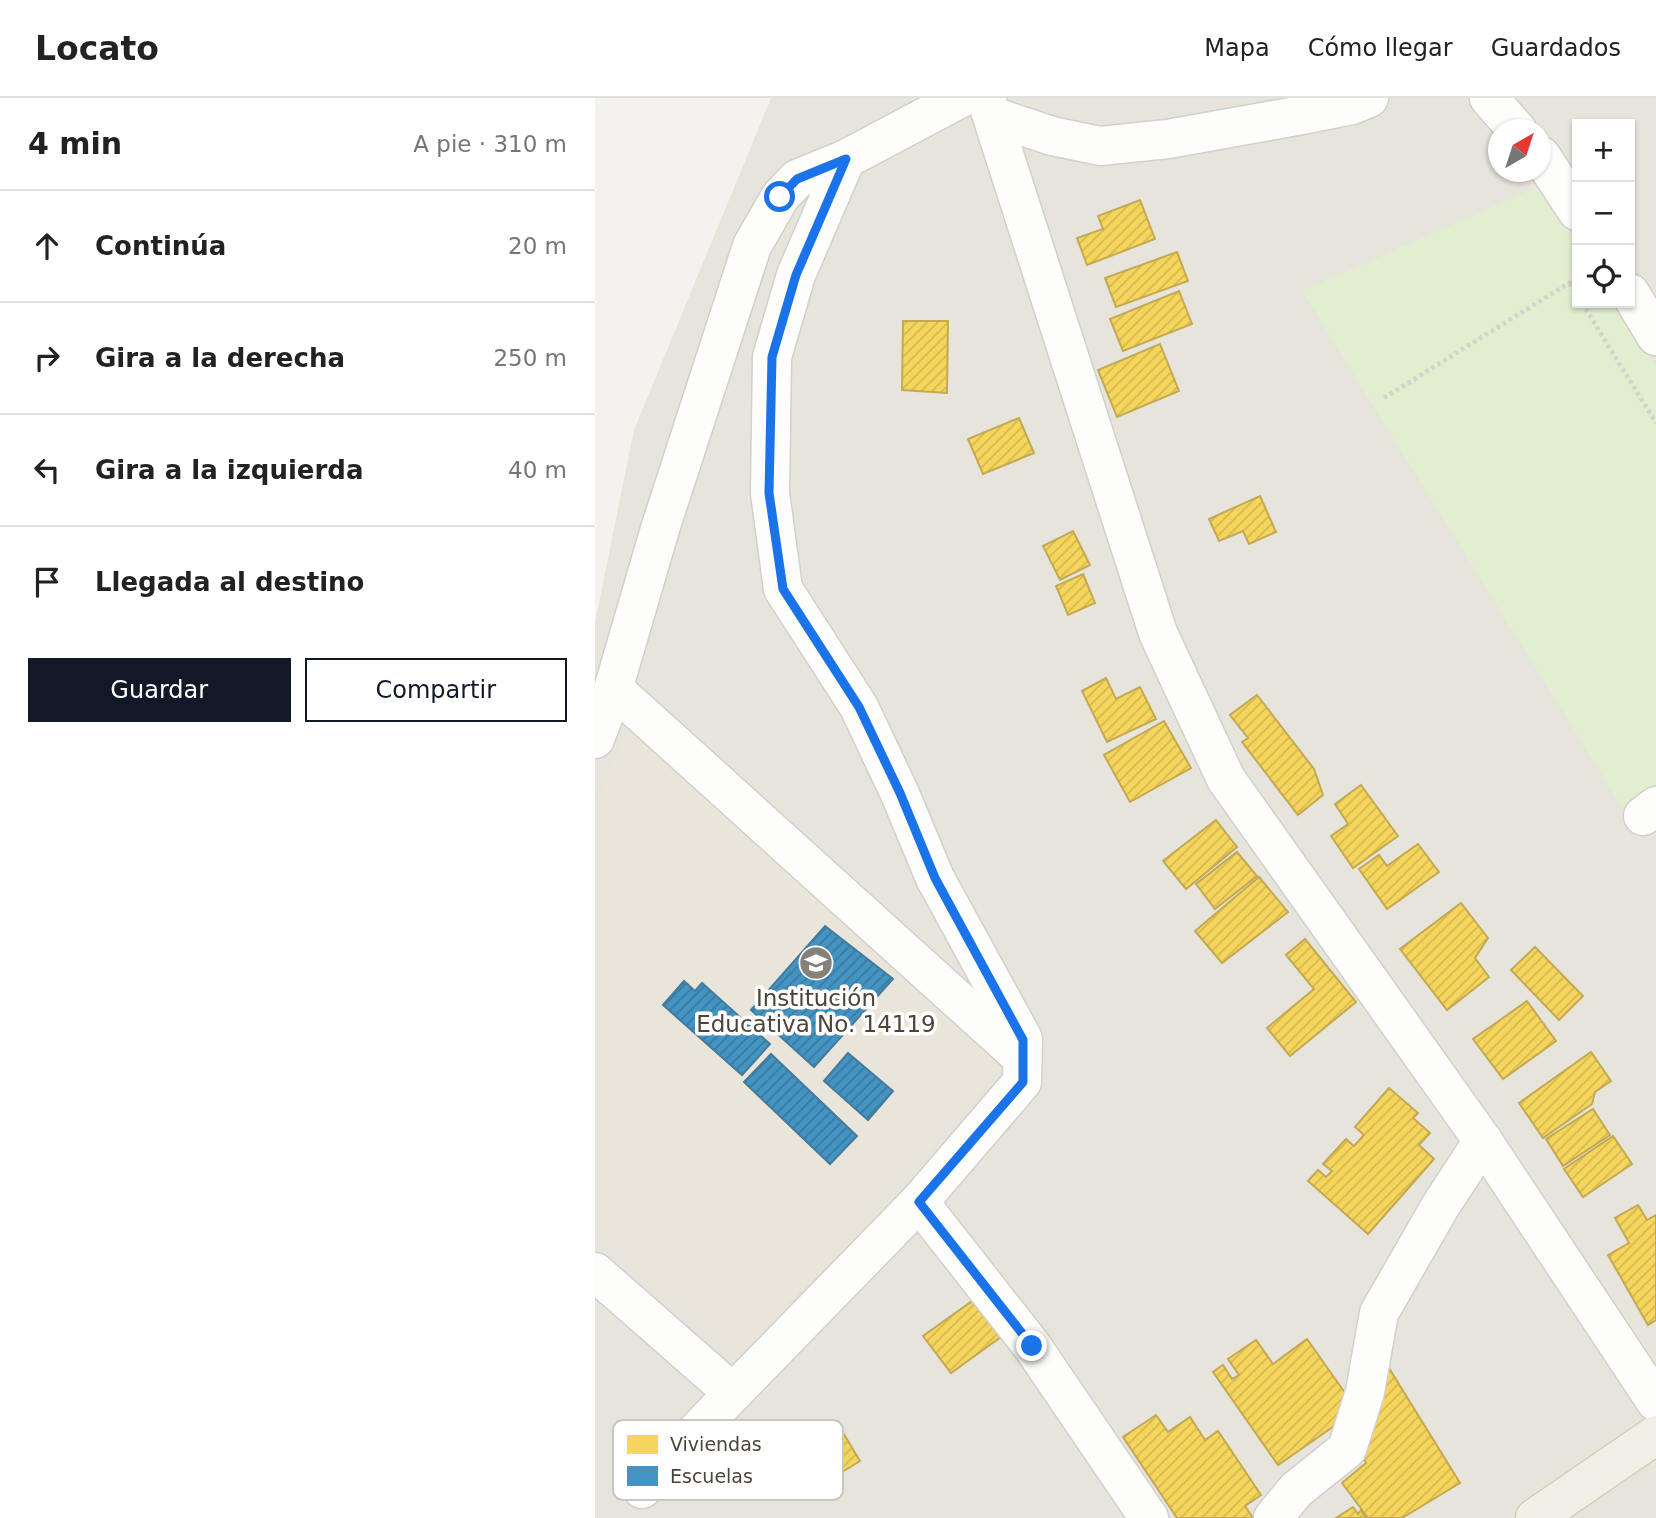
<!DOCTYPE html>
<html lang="es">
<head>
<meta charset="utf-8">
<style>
  :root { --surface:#fff; --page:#f6f6f6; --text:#222; --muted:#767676; --line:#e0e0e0; --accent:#111827 }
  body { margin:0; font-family:"DejaVu Sans",sans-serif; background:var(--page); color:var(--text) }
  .controls { position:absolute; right:21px; top:21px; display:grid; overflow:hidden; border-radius:0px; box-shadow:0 2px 5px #0004 }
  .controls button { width:63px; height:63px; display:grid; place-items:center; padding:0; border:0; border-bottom:2px solid var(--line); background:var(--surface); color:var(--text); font:35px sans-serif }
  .compass { position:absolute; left:893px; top:21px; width:63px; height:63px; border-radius:50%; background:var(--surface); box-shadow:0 2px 5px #0004; rotate:39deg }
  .stop { position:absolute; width:21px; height:21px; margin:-16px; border:5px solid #1a73e8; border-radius:50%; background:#fff }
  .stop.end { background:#1a73e8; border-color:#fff; box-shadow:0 2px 7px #0008 }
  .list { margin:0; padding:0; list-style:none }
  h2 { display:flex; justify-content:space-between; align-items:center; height:91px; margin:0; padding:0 28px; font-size:30px }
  h2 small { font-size:23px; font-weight:400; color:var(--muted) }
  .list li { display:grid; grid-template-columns:46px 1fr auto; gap:21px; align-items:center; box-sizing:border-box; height:112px; padding:0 28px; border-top:2px solid var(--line) }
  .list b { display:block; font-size:26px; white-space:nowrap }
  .list em { font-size:23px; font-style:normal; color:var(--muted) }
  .actions { display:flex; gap:14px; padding:21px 28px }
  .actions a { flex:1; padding:16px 0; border:2px solid var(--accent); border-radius:0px; text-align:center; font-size:24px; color:var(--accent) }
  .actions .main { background:var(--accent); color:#fff }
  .icon { flex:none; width:38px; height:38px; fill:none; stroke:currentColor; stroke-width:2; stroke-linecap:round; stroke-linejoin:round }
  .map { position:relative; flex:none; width:1061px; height:1420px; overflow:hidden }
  header { display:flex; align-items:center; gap:42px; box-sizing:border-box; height:98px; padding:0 35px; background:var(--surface); border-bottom:2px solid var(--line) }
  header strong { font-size:33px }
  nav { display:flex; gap:38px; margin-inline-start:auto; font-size:24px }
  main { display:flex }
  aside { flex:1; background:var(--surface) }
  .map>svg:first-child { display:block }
  .residential { fill:#e7e4dc; fill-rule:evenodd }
  .education { fill:#eae5da }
  .grass { fill:#e1eecf }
  .homes { fill:url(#homes-hatch); stroke:#c3aa52; stroke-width:2 }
  .schools { fill:url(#schools-hatch); stroke:#457b9a; stroke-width:2 }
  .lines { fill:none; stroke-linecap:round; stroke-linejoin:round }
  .minor-casing { stroke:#d2d0cb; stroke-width:41 }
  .major-casing { stroke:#d6cebb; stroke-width:41 }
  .path { stroke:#d3d2cc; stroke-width:4.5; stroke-dasharray:3.5 3.5; stroke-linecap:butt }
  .minor { stroke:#fdfdfc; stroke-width:38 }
  .major { stroke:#f2efe6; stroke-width:38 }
  .route { stroke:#1a73e8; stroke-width:9 }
  .labels { text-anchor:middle; stroke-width:7; stroke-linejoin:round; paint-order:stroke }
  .poi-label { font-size:23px; fill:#4b4439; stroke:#fff }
  .key { fill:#fff; stroke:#c9c7c4; stroke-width:2 }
  .key-label { font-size:19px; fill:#4b4439 }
</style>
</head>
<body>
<header>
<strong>Locato</strong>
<nav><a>Mapa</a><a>Cómo llegar</a><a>Guardados</a></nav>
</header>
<main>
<aside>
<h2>4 min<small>A pie · 310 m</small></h2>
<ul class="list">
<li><svg class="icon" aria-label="ahead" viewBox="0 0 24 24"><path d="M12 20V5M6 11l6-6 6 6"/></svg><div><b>Continúa</b></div><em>20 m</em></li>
<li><svg class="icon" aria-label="right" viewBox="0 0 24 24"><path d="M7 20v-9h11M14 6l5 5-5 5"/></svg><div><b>Gira a la derecha</b></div><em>250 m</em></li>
<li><svg class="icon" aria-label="left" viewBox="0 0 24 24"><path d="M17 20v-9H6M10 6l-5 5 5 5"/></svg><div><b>Gira a la izquierda</b></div><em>40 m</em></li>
<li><svg class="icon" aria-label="arrive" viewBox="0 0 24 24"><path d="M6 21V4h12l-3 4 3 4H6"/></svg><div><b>Llegada al destino</b></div></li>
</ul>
<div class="actions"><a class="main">Guardar</a><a>Compartir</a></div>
</aside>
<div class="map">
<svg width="1061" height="1420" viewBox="0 0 1061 1420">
  <defs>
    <pattern id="homes-hatch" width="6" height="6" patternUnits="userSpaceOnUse" patternTransform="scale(1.75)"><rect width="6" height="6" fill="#f6d55c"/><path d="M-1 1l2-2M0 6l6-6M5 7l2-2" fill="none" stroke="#d4b851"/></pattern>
    <pattern id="schools-hatch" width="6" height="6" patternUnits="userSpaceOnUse" patternTransform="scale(1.75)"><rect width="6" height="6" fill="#4393c3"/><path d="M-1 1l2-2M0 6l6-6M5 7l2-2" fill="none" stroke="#3a7a9f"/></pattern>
  </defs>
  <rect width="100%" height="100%" fill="#f4f2ee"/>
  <path class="residential" d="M 176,0 L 1061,0 L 1061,1420 L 0,1420 L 0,525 L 39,332 ZM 982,26 L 1035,26 L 1035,205 L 982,205 ZM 904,32 L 946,32 L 946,74 L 904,74 Z"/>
  <path class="education" d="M 33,630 L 407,968 L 143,1260 L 0,1131 L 0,710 Z"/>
  <path class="grass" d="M 949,86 L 982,141 L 982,205 L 1022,205 L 1061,269 L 1061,689 L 1030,714 L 707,193 Z"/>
  <g class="homes">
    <path d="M 545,102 L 560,141 L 492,167 L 482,140 L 508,131 L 503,118 Z"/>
    <path d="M 582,154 L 593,183 L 521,209 L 510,180 Z"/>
    <path d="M 584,193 L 597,226 L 528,253 L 515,221 Z"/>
    <path d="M 308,223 L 353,223 L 352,295 L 307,292 Z"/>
    <path d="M 565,246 L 584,293 L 522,319 L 503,272 Z"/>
    <path d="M 424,320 L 439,355 L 388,376 L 373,341 Z"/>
    <path d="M 665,398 L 681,434 L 654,446 L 648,433 L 624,443 L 614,421 Z"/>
    <path d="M 478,433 L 495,467 L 465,482 L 448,448 Z"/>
    <path d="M 488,476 L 500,505 L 473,517 L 461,488 Z"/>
    <path d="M 511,580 L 521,601 L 545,589 L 561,621 L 512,644 L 487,593 Z"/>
    <path d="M 662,597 L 719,671 L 728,697 L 703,717 L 647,644 L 653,640 L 635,617 Z"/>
    <path d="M 569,623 L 596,670 L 535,704 L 509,657 Z"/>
    <path d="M 766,687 L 803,738 L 758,770 L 736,738 L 753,726 L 740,706 Z"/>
    <path d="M 621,722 L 642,749 L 591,791 L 568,763 Z"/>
    <path d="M 823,746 L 844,774 L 792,811 L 764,771 L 784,757 L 792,768 Z"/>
    <path d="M 642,754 L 662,778 L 620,811 L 601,786 Z"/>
    <path d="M 664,779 L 693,814 L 627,865 L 600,833 Z"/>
    <path d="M 866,805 L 893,840 L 880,860 L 894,879 L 852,912 L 805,851 Z"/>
    <path d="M 710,841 L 761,904 L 695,958 L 672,930 L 719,891 L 691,857 Z"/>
    <path d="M 940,849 L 988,898 L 964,922 L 916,872 Z"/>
    <path d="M 932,903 L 961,943 L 908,981 L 878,941 Z"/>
    <path d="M 996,954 L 1016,983 L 1000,994 L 997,1006 L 948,1040 L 924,1005 Z"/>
    <path d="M 794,990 L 823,1015 L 818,1020 L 835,1035 L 824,1047 L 839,1061 L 773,1136 L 713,1083 L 723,1072 L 731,1079 L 737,1073 L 728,1066 L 751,1041 L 759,1048 L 769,1037 L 760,1029 Z"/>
    <path d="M 998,1011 L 1015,1037 L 968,1068 L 951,1041 Z"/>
    <path d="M 1018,1038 L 1037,1066 L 988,1099 L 969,1071 Z"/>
    <path d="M 1043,1107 L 1052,1122 L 1061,1117 L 1061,1222 L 1053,1227 L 1013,1157 L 1034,1145 L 1020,1120 Z"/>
    <path d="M 383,1199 L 410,1236 L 356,1275 L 328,1238 Z"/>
    <path d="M 712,1241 L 762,1312 L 683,1367 L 618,1274 L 628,1267 L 637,1281 L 644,1277 L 633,1261 L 661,1242 L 678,1266 Z"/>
    <path d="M 789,1262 L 865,1385 L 807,1420 L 773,1420 L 747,1385 L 771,1365 L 760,1345 Z"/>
    <path d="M 561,1317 L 573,1334 L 595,1319 L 610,1342 L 623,1333 L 666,1397 L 650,1408 L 658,1420 L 582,1420 L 528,1339 Z"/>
    <path d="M 244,1328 L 265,1363 L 239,1379 L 217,1345 Z"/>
    <path d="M 758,1409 L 763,1416 L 766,1412 L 771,1420 L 741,1420 Z"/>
  </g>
  <g class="schools">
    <path d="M 230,828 L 298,881 L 219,969 L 156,912 Z"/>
    <path d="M 89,883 L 100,893 L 107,885 L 175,946 L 147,977 L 68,907 Z"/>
    <path d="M 253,955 L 298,993 L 273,1022 L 229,983 Z"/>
    <path d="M 176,956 L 262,1038 L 235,1066 L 149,984 Z"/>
  </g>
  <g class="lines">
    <g class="minor-casing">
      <g id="minor">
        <path d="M 391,0 L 563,535 L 631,681 L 888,1043 L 1061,1304"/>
        <path d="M 894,0 L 922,32"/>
        <path d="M 397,18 L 457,38 L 505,48 L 573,41 L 707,17 L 757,7 L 774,0"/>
        <path d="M 946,58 L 982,113"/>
        <path d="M 1035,195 L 1061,238"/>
        <path d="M 19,591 L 425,958"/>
        <path d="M 0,641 L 15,602 L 65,431 L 157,148 L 185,99 L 202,81 L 251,61 L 366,0"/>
        <path d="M 1048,718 L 1061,708"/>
        <path d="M 324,1104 L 437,1248 L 554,1420"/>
        <path d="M 0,1174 L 138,1295 L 324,1104 L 427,984 L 428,941 L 340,780 L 305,696 L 264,609 L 188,491 L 175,395 L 177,259 L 201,177 L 251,61"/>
        <path d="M 47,1391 L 138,1295"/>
        <path d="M 678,1420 L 701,1392 L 752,1351 L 770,1294 L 784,1215 L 846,1107 L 888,1043"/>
      </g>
    </g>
    <g class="major-casing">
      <path id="major" d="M 940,1420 L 1061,1337"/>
    </g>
    <g class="path">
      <path d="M 974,185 L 982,198"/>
      <path d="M 987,205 L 1061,325"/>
      <path d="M 789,300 L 982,180"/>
    </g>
    <use href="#minor" class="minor"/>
    <use href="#major" class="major"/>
  </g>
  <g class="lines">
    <path class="route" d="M 185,99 L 202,81 L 251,61 L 201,177 L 177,259 L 174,395 L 188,491 L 264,609 L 305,695 L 340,780 L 428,942 L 428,984 L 324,1104 L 437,1248"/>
  </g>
  <defs>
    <g id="school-disc" transform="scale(1.75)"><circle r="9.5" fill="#868178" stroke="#fff"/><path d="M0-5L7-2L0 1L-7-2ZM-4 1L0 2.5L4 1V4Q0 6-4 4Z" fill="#fff"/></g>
  </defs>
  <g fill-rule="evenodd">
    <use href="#school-disc" x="221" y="865"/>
  </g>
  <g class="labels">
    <g class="poi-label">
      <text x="221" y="908">Institución<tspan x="221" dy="26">Educativa No. 14119</tspan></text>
    </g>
  </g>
  <rect x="18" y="1322" width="230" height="80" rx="10" class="key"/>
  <rect x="32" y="1337" width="31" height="19" fill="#f6d55c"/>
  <rect x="32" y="1368" width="31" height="20" fill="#4393c3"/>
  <g class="key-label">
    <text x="75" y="1353">Viviendas</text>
    <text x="75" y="1385">Escuelas</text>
  </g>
</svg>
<div class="controls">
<button>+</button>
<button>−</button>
<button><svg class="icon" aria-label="locate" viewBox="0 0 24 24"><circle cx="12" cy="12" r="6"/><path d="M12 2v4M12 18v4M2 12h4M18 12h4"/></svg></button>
</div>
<svg class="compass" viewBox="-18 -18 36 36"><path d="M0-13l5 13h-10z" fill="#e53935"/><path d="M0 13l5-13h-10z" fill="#767676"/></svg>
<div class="stop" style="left:185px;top:99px"></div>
<div class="stop end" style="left:437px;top:1248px"></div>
</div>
</main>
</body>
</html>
